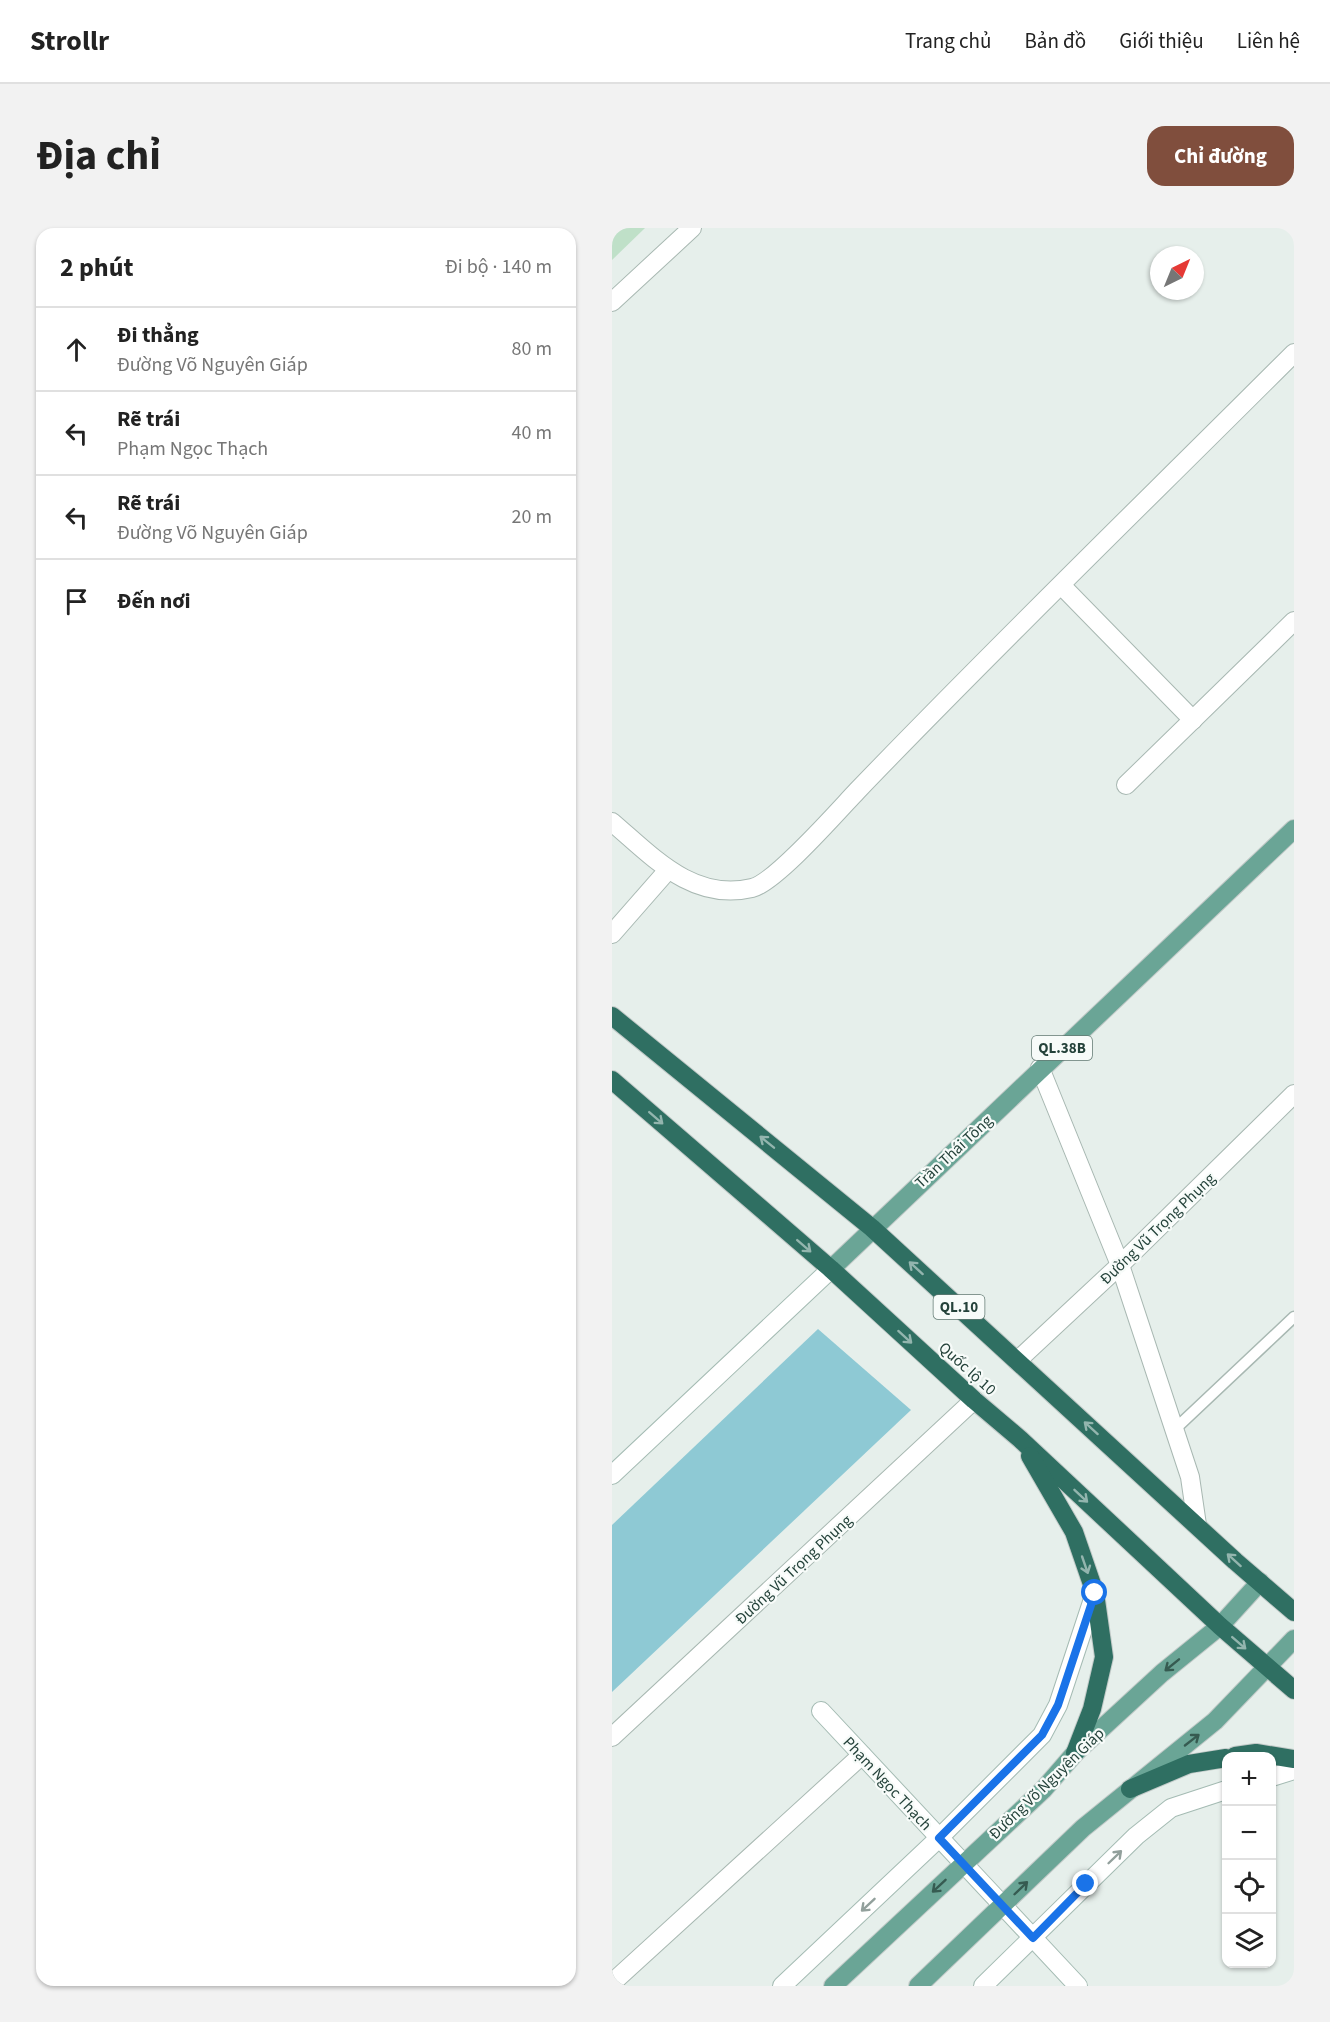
<!DOCTYPE html>
<html lang="vi">
<head>
<meta charset="utf-8">
<style>
  :root { --surface:#fff; --page:#f2f2f2; --text:#222; --muted:#767676; --line:#e0e0e0; --accent:#804e3d }
  body { margin:0; font-family:"Source Sans 3",sans-serif; background:var(--page); color:var(--text) }
  .controls { position:absolute; right:18px; bottom:18px; display:grid; overflow:hidden; border-radius:12px; box-shadow:0 2px 4px #0004 }
  .controls button { width:54px; height:54px; display:grid; place-items:center; padding:0; border:0; border-bottom:2px solid var(--line); background:var(--surface); color:var(--text); font:30px sans-serif }
  .compass { position:absolute; left:538px; top:18px; width:54px; height:54px; border-radius:50%; background:var(--surface); box-shadow:0 2px 4px #0004; rotate:43deg }
  .stop { position:absolute; width:18px; height:18px; margin:-14px; border:4px solid #1a73e8; border-radius:50%; background:#fff }
  .stop.end { background:#1a73e8; border-color:#fff; box-shadow:0 2px 6px #0008 }
  .list { margin:0; padding:0; list-style:none }
  h2 { display:flex; justify-content:space-between; align-items:center; height:78px; margin:0; padding:0 24px; font-size:26px }
  h2 small { font-size:20px; font-weight:400; color:var(--muted) }
  .list li { display:grid; grid-template-columns:39px 1fr auto; gap:18px; align-items:center; box-sizing:border-box; height:84px; padding:0 24px; border-top:2px solid var(--line) }
  .list b { display:block; font-size:22px; white-space:nowrap }
  .list p { margin:0; font-size:20px; white-space:nowrap; color:var(--muted) }
  .list em { font-size:20px; font-style:normal; color:var(--muted) }
  .icon { flex:none; width:33px; height:33px; fill:none; stroke:currentColor; stroke-width:2; stroke-linecap:round; stroke-linejoin:round }
  .map { position:relative; flex:none; width:682px; height:1758px; overflow:hidden; border-radius:18px }
  header { display:flex; align-items:center; gap:36px; box-sizing:border-box; height:84px; padding:0 30px; background:var(--surface); border-bottom:2px solid var(--line) }
  header strong { font-size:28px }
  nav { display:flex; gap:33px; margin-inline-start:auto; font-size:21px }
  .intro { display:flex; align-items:center; justify-content:space-between; box-sizing:border-box; height:144px; padding:0 36px }
  h1 { margin:0; font-size:42px }
  .button { padding:15px 27px; border-radius:18px; background:var(--accent); color:#fff; font-size:21px; font-weight:700 }
  main { display:flex; gap:36px; padding:0 36px }
  aside { flex:1; background:var(--surface); border-radius:18px; box-shadow:0 2px 4px #0004 }
  .map>svg:first-child { display:block }
  .green { fill:#bfe0c8 }
  .water { fill:#8ec9d4 }
  .lines { fill:none; stroke-linecap:round; stroke-linejoin:round }
  .lane-casing { stroke:#a8b8b2; stroke-width:13 }
  .street-casing { stroke:#a8b8b2; stroke-width:20 }
  .secondary-casing { stroke:#a4bbb3; stroke-width:20 }
  .primary-casing { stroke:#c2cac8; stroke-width:20 }
  .highway-casing { stroke:#c2cac8; stroke-width:20 }
  .lane { stroke:#fff; stroke-width:10 }
  .street { stroke:#fff; stroke-width:18 }
  .secondary { stroke:#fff; stroke-width:18 }
  .primary { stroke:#6aa596; stroke-width:18 }
  .highway { stroke:#2f6f62; stroke-width:18 }
  .oneway { stroke:#93b5ae }
  .oneway2 { stroke:#365b51 }
  .oneway3 { stroke:#92a09c }
  .route { stroke:#1a73e8; stroke-width:8 }
  .labels { text-anchor:middle; stroke-width:4.5; stroke-linejoin:round; paint-order:stroke }
  .shield { fill:#f7fbf9; stroke:#637a73; stroke-width:1.5 }
  .shield-label { font-size:15px; font-weight:bold; fill:#24423a }
  .street-label { font-size:16px; fill:#24423a; stroke:#f7fbf9 }
</style>
</head>
<body>
<header>
<strong>Strollr</strong>
<nav><a>Trang chủ</a><a>Bản đồ</a><a>Giới thiệu</a><a>Liên hệ</a></nav>
</header>
<div class="intro"><h1>Địa chỉ</h1><a class="button">Chỉ đường</a></div>
<main>
<aside>
<h2>2 phút<small>Đi bộ · 140 m</small></h2>
<ul class="list">
<li><svg class="icon" aria-label="ahead" viewBox="0 0 24 24"><path d="M12 20V5M6 11l6-6 6 6"/></svg><div><b>Đi thẳng</b><p>Đường Võ Nguyên Giáp</p></div><em>80 m</em></li>
<li><svg class="icon" aria-label="left" viewBox="0 0 24 24"><path d="M17 20v-9H6M10 6l-5 5 5 5"/></svg><div><b>Rẽ trái</b><p>Phạm Ngọc Thạch</p></div><em>40 m</em></li>
<li><svg class="icon" aria-label="left" viewBox="0 0 24 24"><path d="M17 20v-9H6M10 6l-5 5 5 5"/></svg><div><b>Rẽ trái</b><p>Đường Võ Nguyên Giáp</p></div><em>20 m</em></li>
<li><svg class="icon" aria-label="arrive" viewBox="0 0 24 24"><path d="M6 21V4h12l-3 4 3 4H6"/></svg><div><b>Đến nơi</b></div></li>
</ul>
</aside>
<div class="map">
<svg width="682" height="1758" viewBox="0 0 682 1758">
  <rect width="100%" height="100%" fill="#e6efeb"/>
  <path class="green" d="M 0,0 L 33,0 L 0,32 Z"/>
  <path class="water" d="M 206,1101 L 299,1182 L 0,1464 L 0,1297 Z"/>
  <g class="lines">
    <g class="lane-casing">
      <path id="lane" d="M 562,1202 L 682,1089"/>
    </g>
    <g class="street-casing">
      <g id="street">
        <path d="M 0,74 L 80,0"/>
        <path d="M 450,358 L 581,492"/>
        <path d="M 514,557 L 682,393"/>
        <path d="M 0,594 C 41,629 81,674 140,660 C 163,655 226,583 245,563 C 388,414 536,271 682,125"/>
        <path d="M 0,706 L 56,642"/>
        <path d="M 428,840 L 508,1037 L 578,1249 L 585,1297"/>
        <path d="M 405,1133 L 508,1037 L 682,866"/>
        <path d="M 0,1509 L 362,1172"/>
        <path d="M 0,1755 L 250,1527"/>
      </g>
    </g>
    <g class="secondary-casing">
      <g id="secondary">
        <path d="M 0,1247 L 219,1041"/>
        <path d="M 209,1483 L 466,1758"/>
        <path d="M 660,1549 L 682,1542"/>
        <path d="M 170,1758 L 327,1610 L 430,1507 L 446,1477 L 483,1365"/>
        <path d="M 371,1758 L 524,1608 L 559,1580 L 614,1562"/>
      </g>
    </g>
    <g class="primary-casing">
      <g id="primary">
        <path d="M 219,1041 L 682,601"/>
        <path d="M 221,1758 L 431,1562 L 463,1525 L 550,1445 L 608,1398 L 648,1354"/>
        <path d="M 306,1758 L 471,1600 L 603,1493 L 682,1411"/>
      </g>
    </g>
    <g class="highway-casing">
      <g id="highway">
        <path d="M 0,788 L 260,1000 L 623,1333 L 682,1384"/>
        <path d="M 0,852 L 219,1041 L 362,1172 L 408,1211 L 608,1398 L 682,1462"/>
        <path d="M 418,1228 L 462,1304 L 483,1365 L 492,1429 L 480,1481 L 463,1525"/>
        <path d="M 623,1528 L 644,1525 L 682,1531"/>
        <path d="M 518,1561 L 577,1536 L 614,1530"/>
      </g>
    </g>
    <use href="#lane" class="lane"/>
    <use href="#street" class="street"/>
    <use href="#secondary" class="secondary"/>
    <use href="#primary" class="primary"/>
    <use href="#highway" class="highway"/>
  </g>
  <defs><path id="oneway-shaft" d="M-6 0H5M1.5-3L5.5 0L1.5 3" fill="none" stroke-width="1.6" stroke-linecap="round" stroke-linejoin="round" transform="scale(1.5)"/></defs>
  <g class="oneway">
    <use href="#oneway-shaft" transform="translate(44 890) rotate(41)"/>
    <use href="#oneway-shaft" transform="translate(155 914) rotate(-141)"/>
    <use href="#oneway-shaft" transform="translate(192 1018) rotate(41)"/>
    <use href="#oneway-shaft" transform="translate(304 1040) rotate(-138)"/>
    <use href="#oneway-shaft" transform="translate(293 1109) rotate(42)"/>
    <use href="#oneway-shaft" transform="translate(479 1200) rotate(-138)"/>
    <use href="#oneway-shaft" transform="translate(469 1268) rotate(43)"/>
    <use href="#oneway-shaft" transform="translate(622 1332) rotate(-138)"/>
    <use href="#oneway-shaft" transform="translate(473 1337) rotate(71)"/>
    <use href="#oneway-shaft" transform="translate(627 1415) rotate(41)"/>
  </g>
  <g class="oneway2">
    <use href="#oneway-shaft" transform="translate(560 1437) rotate(141)"/>
    <use href="#oneway-shaft" transform="translate(580 1512) rotate(-38)"/>
    <use href="#oneway-shaft" transform="translate(327 1658) rotate(137)"/>
    <use href="#oneway-shaft" transform="translate(409 1660) rotate(-44)"/>
  </g>
  <g class="oneway3">
    <use href="#oneway-shaft" transform="translate(503 1629) rotate(-44)"/>
    <use href="#oneway-shaft" transform="translate(256 1677) rotate(137)"/>
  </g>
  <g class="lines">
    <path class="route" d="M 474,1656 L 421,1710 L 327,1610 L 430,1507 L 446,1477 L 483,1365"/>
  </g>
  <g class="labels">
    <g class="shield">
      <rect x="420" y="808" width="60" height="24" rx="4.5"/>
      <rect x="321.5" y="1067" width="51" height="24" rx="4.5"/>
    </g>
    <g class="shield-label">
      <text x="450" y="825">QL.38B</text>
      <text x="347" y="1084">QL.10</text>
    </g>
    <g class="street-label">
      <text transform="translate(341 923) rotate(-43)" y="6">Trần Thái Tông</text>
      <text transform="translate(545 1000) rotate(-44)" y="6">Đường Vũ Trọng Phụng</text>
      <text transform="translate(356 1140) rotate(42)" y="6">Quốc lộ 10</text>
      <text transform="translate(181 1341) rotate(-43)" y="6">Đường Vũ Trọng Phụng</text>
      <text transform="translate(276 1555) rotate(47)" y="6">Phạm Ngọc Thạch</text>
      <text transform="translate(434 1555) rotate(-44)" y="6">Đường Võ Nguyên Giáp</text>
    </g>
  </g>
</svg>
<div class="controls">
<button>+</button>
<button>−</button>
<button><svg class="icon" aria-label="locate" viewBox="0 0 24 24"><circle cx="12" cy="12" r="6"/><path d="M12 2v4M12 18v4M2 12h4M18 12h4"/></svg></button>
<button><svg class="icon" aria-label="layers" viewBox="0 0 24 24"><path d="M12 4l9 5-9 5-9-5zM3 14l9 5 9-5"/></svg></button>
</div>
<svg class="compass" viewBox="-18 -18 36 36"><path d="M0-13l5 13h-10z" fill="#e53935"/><path d="M0 13l5-13h-10z" fill="#767676"/></svg>
<div class="stop" style="left:483px;top:1365px"></div>
<div class="stop end" style="left:474px;top:1656px"></div>
</div>
</main>
</body>
</html>
